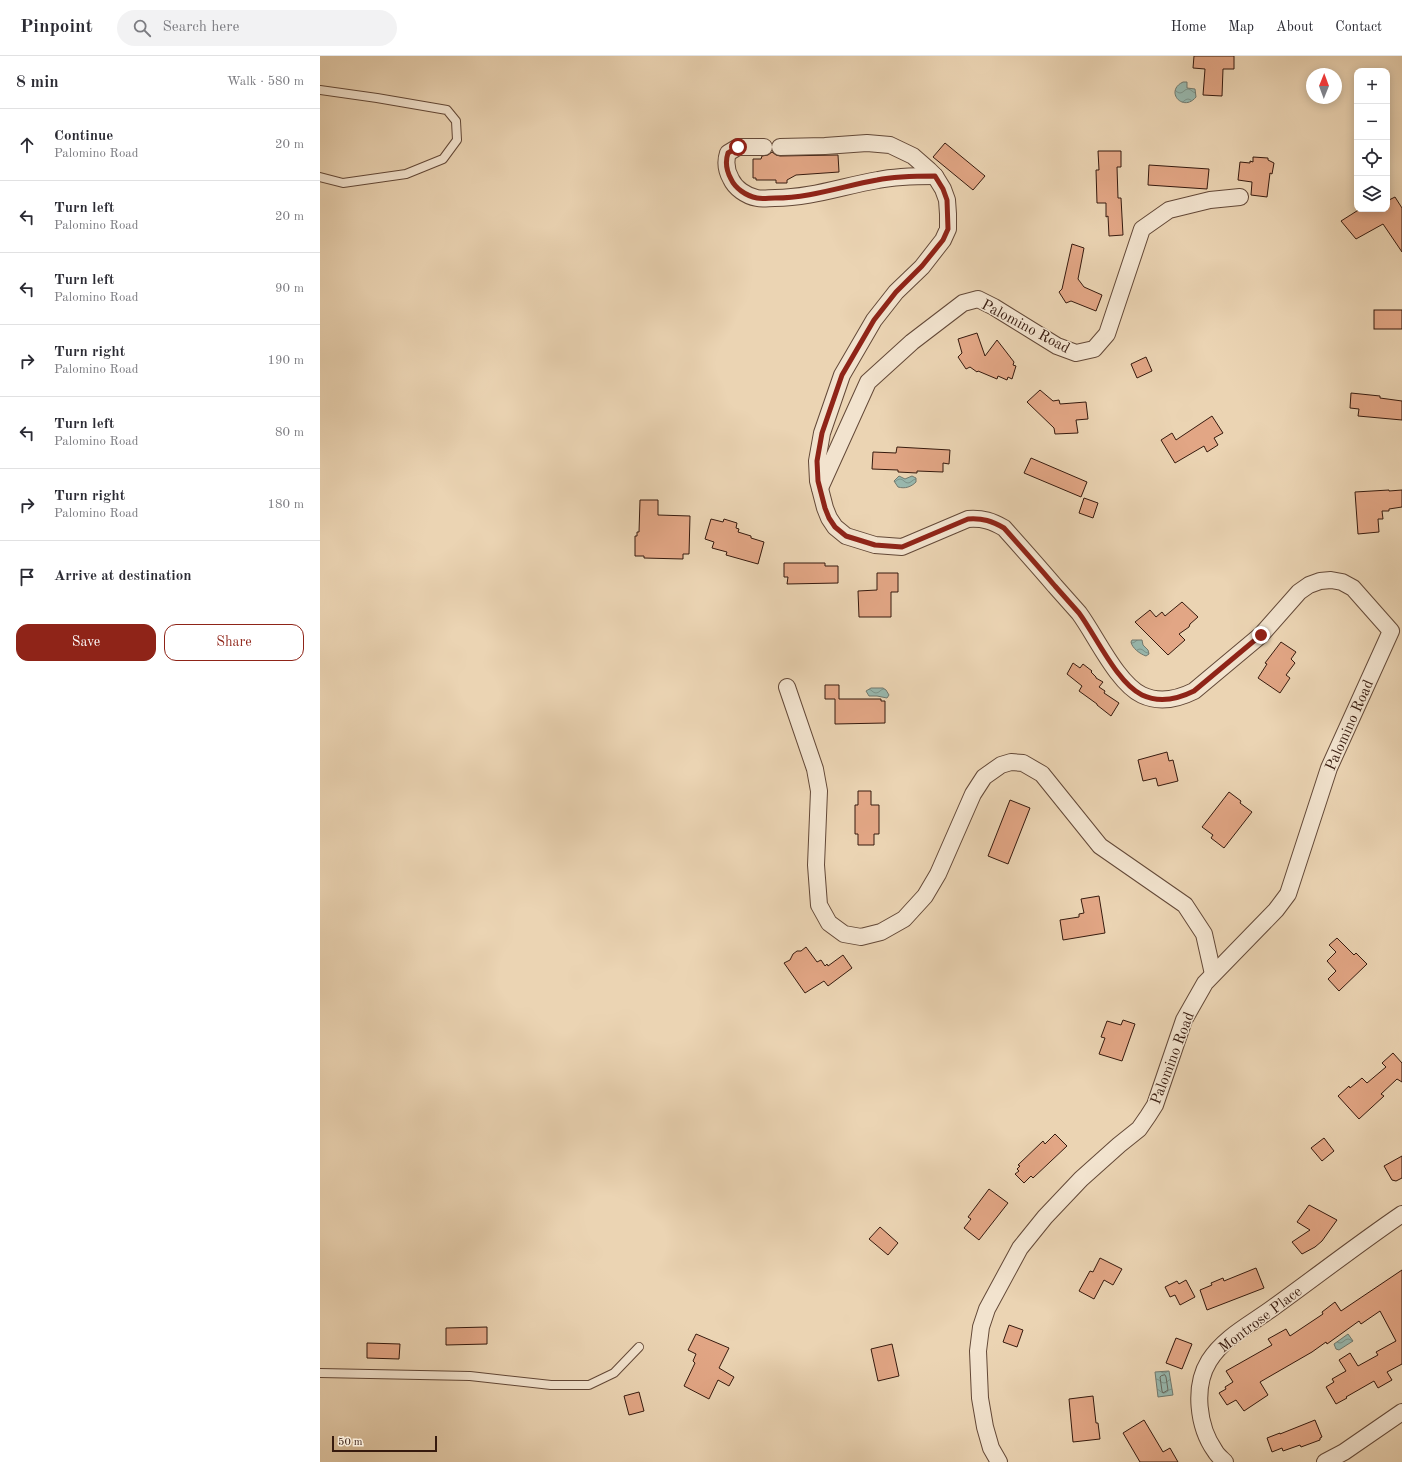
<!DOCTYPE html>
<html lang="en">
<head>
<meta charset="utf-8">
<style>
  :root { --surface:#fff; --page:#f2f2f3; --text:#2b2b33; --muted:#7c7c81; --line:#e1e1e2; --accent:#8f2418 }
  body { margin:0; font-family:"Old Standard TT",serif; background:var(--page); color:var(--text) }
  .controls { position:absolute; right:12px; top:12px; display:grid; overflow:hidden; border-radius:8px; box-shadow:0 2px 10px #0003 }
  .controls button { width:36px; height:36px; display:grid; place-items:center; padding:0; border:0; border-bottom:1px solid var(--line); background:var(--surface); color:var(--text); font:20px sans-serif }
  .compass { position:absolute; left:986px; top:12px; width:36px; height:36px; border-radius:50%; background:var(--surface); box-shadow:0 2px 10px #0003; rotate:1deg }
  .scale { position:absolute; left:12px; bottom:10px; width:105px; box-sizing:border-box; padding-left:4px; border:2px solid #361a0e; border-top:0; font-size:11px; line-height:14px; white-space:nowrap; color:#361a0e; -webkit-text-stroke:3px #f2e3ce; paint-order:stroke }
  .stop { position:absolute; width:12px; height:12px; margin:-9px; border:3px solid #8f2418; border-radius:50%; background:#fff }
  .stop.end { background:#8f2418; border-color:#fff; box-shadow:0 1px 4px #0008 }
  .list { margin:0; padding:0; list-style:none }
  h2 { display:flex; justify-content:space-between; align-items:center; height:52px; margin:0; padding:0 16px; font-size:17px }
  h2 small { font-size:13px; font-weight:400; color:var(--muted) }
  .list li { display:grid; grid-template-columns:26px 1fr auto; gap:12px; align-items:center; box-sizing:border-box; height:72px; padding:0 16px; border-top:1px solid var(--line) }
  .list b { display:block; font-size:15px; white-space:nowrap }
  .list p { margin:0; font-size:13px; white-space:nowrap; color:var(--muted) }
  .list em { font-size:13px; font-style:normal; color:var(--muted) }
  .actions { display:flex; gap:8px; padding:12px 16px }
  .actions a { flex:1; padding:9px 0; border:1px solid var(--accent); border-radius:12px; text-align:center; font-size:14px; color:var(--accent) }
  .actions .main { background:var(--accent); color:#fff }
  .icon { flex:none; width:22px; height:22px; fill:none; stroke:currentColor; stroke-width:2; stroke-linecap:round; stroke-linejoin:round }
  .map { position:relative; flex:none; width:1082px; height:1406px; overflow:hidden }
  header { display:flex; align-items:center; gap:24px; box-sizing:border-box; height:56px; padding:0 20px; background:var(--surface); border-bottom:1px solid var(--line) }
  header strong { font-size:19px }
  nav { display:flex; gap:22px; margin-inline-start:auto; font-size:14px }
  .search { width:280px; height:36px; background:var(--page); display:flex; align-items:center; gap:10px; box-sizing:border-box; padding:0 14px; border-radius:22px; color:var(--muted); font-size:15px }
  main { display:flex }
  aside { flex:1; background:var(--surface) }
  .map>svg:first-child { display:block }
  .water { fill:url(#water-waves); stroke:#71796e }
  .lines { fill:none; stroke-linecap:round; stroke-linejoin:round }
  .shore { stroke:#67695e; stroke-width:1 }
  .building { fill:#e2a685; stroke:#361a0e }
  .service-casing { stroke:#634837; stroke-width:10 }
  .minor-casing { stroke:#634837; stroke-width:18 }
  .service { stroke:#f2e3ce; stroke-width:8 }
  .minor { stroke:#f2e3ce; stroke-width:16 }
  .route { stroke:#8f2418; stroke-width:5 }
  .labels { text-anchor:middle; stroke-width:3; stroke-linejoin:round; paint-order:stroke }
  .street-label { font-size:15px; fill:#361a0e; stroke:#f2e3ce }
</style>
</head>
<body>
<header>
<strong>Pinpoint</strong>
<div class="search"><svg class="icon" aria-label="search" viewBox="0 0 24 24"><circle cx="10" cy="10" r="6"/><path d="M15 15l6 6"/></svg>Search here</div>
<nav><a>Home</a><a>Map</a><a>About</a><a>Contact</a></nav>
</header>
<main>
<aside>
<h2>8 min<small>Walk · 580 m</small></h2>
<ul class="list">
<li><svg class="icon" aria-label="ahead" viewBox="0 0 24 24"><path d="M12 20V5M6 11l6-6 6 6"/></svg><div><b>Continue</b><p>Palomino Road</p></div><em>20 m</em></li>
<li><svg class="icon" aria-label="left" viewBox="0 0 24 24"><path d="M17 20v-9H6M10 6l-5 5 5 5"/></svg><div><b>Turn left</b><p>Palomino Road</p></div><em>20 m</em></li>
<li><svg class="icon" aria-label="left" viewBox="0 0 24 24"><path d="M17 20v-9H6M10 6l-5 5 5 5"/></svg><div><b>Turn left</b><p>Palomino Road</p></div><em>90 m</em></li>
<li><svg class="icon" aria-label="right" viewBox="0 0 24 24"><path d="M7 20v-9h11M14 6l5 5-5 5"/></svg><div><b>Turn right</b><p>Palomino Road</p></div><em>190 m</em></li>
<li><svg class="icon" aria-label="left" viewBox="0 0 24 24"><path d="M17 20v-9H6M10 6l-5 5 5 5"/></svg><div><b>Turn left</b><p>Palomino Road</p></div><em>80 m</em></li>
<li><svg class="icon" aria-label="right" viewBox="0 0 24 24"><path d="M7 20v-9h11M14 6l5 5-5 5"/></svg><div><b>Turn right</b><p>Palomino Road</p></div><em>180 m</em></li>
<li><svg class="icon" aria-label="arrive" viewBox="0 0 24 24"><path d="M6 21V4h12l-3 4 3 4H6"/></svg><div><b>Arrive at destination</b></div></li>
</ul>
<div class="actions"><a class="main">Save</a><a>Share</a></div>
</aside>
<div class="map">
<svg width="1082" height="1406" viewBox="0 0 1082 1406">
  <defs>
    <pattern id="water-waves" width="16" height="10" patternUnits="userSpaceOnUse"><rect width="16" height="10" fill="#98b8ae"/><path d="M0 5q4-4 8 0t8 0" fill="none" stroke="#7d958c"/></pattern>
  </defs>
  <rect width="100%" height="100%" fill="#ebd4b3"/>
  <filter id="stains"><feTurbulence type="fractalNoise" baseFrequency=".005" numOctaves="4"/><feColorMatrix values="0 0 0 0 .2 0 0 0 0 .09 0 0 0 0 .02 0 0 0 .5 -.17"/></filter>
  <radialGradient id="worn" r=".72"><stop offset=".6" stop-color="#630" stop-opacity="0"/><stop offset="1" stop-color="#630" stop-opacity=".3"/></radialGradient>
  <g class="water">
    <path d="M 863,26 L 867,26 L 867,32 L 875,33 L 876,41 C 863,57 844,35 863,26 Z"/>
    <path d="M 579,420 L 585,423 L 592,420 L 596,422 L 596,426 C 591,431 585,433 578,431 L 574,425 Z"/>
    <path d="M 812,584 L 822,584 L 823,589 L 828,594 L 829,598 L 826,600 C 820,598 812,592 811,586 Z"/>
    <path d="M 551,632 L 563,632 L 566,634 L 569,639 L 567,642 L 557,640 L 549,640 L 546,635 Z"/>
    <path d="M 1028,1278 L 1033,1285 L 1019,1294 L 1016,1293 L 1014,1288 Z"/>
    <path d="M 849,1315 L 853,1339 L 838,1341 L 835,1316 Z"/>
  </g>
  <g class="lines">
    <path class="shore" d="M 845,1319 L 846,1321 L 848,1334 L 843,1337 L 842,1335 L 840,1321 L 841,1320 Z"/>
  </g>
  <g class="building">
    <path d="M 874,0 L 914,0 L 914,13 L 903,13 L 902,40 L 883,39 L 885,13 L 873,12 Z"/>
    <path d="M 625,87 L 665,120 L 653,134 L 613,101 Z"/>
    <path d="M 778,95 L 801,95 L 801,111 L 797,111 L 798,142 L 801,142 L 803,179 L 789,180 L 788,160 L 786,161 L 786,147 L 777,147 L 776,114 L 779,114 Z"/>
    <path d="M 452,96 L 456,99 L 460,100 L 518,99 L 519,116 L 476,119 L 467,124 L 467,127 L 456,127 L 456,124 L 436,124 L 436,122 L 433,122 L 433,103 L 441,103 L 442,100 L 448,99 Z"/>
    <path d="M 933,101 L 948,102 L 948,104 L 954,107 L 952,118 L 950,117 L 947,141 L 931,139 L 932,126 L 918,124 L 920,106 L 930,107 L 930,105 L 933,106 Z"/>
    <path d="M 829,109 L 889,113 L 887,133 L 828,129 Z"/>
    <path d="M 1075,141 L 1082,152 L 1082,196 L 1063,168 L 1036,183 L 1021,165 L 1040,153 L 1067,153 L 1067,145 Z"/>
    <path d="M 752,188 L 764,192 L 758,223 L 764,231 L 782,239 L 776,255 L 751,245 L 746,247 L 739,236 L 742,233 Z"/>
    <rect x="1054" y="254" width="28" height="19"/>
    <path d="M 657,277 L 665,300 L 677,284 L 694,306 L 693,309 L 696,310 L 692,323 L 688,321 L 687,324 L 678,320 L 677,323 L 658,315 L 657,316 L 650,311 L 646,313 L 638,301 L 642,297 L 638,283 Z"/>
    <path d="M 826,301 L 832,315 L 817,322 L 811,308 Z"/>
    <path d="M 720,334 L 733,345 L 739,344 L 740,348 L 766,346 L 768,363 L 756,364 L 758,377 L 735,378 L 734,372 L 707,346 Z"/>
    <path d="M 1031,337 L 1060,340 L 1060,342 L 1082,345 L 1082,364 L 1038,360 L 1039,353 L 1030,352 Z"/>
    <path d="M 892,360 L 903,377 L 894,382 L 898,389 L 887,396 L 884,390 L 855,407 L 841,384 L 852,377 L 856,384 Z"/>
    <path d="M 577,391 L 630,394 L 629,408 L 623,407 L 623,416 L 597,415 L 597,417 L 578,416 L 578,414 L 552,413 L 553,396 L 576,397 Z"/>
    <path d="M 711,402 L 767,426 L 761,441 L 704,417 Z"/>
    <path d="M 1069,434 L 1069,435 L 1082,434 L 1082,451 L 1069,453 L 1069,455 L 1062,455 L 1063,463 L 1058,463 L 1059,476 L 1038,478 L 1035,436 Z"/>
    <path d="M 764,442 L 778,447 L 773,462 L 759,457 Z"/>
    <path d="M 320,444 L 338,444 L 338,459 L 370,460 L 369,498 L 363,498 L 363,503 L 324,502 L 324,500 L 315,500 L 315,480 L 317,480 L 317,476 L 319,476 Z"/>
    <path d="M 391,463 L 403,466 L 404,463 L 417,467 L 416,472 L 419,473 L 418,476 L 431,480 L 431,482 L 444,486 L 438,508 L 406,499 L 407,496 L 392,492 L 394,486 L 385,483 Z"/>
    <path d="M 464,507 L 505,507 L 505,510 L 518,510 L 518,527 L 467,528 L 468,521 L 464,521 Z"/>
    <path d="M 557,517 L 578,517 L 578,536 L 571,536 L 571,561 L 539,561 L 538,535 L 557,534 Z"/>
    <path d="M 862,546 L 878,561 L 870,568 L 869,571 L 859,578 L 865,584 L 848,599 L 815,566 L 830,554 L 836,561 L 842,556 L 845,560 Z"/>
    <path d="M 961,586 L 976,596 L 971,603 L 975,607 L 966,619 L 970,622 L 960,637 L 938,622 L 947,608 L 945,607 Z"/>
    <path d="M 753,607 L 760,612 L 763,608 L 772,615 L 771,616 L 776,621 L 776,622 L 783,626 L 779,631 L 785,635 L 784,637 L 799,647 L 791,660 L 777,649 L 777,648 L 759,635 L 762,630 L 747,618 Z"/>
    <path d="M 505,629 L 519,629 L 519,643 L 561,643 L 561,645 L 565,645 L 565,667 L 515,668 L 515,643 L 505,643 Z"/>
    <path d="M 847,696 L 849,705 L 853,704 L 858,725 L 838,730 L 836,722 L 823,725 L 818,704 Z"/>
    <path d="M 538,735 L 551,735 L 551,749 L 559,749 L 559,778 L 554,778 L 554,789 L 538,789 L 538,778 L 535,778 L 535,749 L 538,749 Z"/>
    <path d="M 909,736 L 921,745 L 920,747 L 932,756 L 904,792 L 891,782 L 893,779 L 882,771 Z"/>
    <path d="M 690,744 L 710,752 L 688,808 L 668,800 Z"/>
    <path d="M 779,840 L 785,877 L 743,884 L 740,864 L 759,861 L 759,858 L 764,857 L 761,843 Z"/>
    <path d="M 1017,882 L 1034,899 L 1036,897 L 1047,908 L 1019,935 L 1008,923 L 1016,915 L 1007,905 L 1016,896 L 1009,889 Z"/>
    <path d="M 486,891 L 497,906 L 501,904 L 505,910 L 507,908 L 508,910 L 523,899 L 532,912 L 508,930 L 504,925 L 485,937 L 464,907 L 470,904 L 473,898 L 477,895 L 481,895 Z"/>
    <path d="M 803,964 L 815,968 L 802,1005 L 779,998 L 785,982 L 781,981 L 787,965 L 801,969 Z"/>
    <path d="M 1073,997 L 1082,1007 L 1082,1026 L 1077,1023 L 1061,1038 L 1064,1040 L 1039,1063 L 1018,1040 L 1029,1030 L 1030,1032 L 1042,1022 L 1047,1027 L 1066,1011 L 1062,1007 Z"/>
    <path d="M 735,1078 L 747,1090 L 713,1122 L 711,1120 L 704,1127 L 695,1118 L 699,1115 L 697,1113 L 700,1110 L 698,1109 L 723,1085 L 725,1088 Z"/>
    <path d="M 1004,1082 L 1014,1095 L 1002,1105 L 991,1092 Z"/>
    <path d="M 1082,1100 L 1082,1122 L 1076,1125 L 1072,1124 L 1064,1110 Z"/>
    <path d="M 669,1133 L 688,1147 L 659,1184 L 644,1172 L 651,1163 L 648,1161 Z"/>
    <path d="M 989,1149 L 1017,1164 L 1002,1185 L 995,1191 L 982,1198 L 972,1186 L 990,1174 L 977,1166 Z"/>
    <path d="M 560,1171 L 578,1187 L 568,1199 L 549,1183 Z"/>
    <path d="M 780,1202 L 802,1213 L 793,1229 L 784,1224 L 774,1243 L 759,1235 L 770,1215 L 773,1216 Z"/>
    <path d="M 936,1212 L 944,1232 L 887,1254 L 880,1234 L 892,1229 L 891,1227 L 903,1222 L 904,1225 Z"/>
    <path d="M 1082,1214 L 1082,1308 L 1067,1316 L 1072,1324 L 1058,1332 L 1054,1325 L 1026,1341 L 1027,1342 L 1016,1348 L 1006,1331 L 1014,1326 L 1012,1323 L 1026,1315 L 1019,1304 L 1030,1297 L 1038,1310 L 1058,1299 L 1056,1296 L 1076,1285 L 1060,1255 L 1041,1268 L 1039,1265 L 1007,1288 L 1006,1286 L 992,1296 L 940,1326 L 948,1339 L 924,1355 L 916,1344 L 907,1349 L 899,1337 L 906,1333 L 905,1331 L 913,1326 L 906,1315 L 952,1289 L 948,1283 L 966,1273 L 970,1280 L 1003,1258 L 1002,1256 L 1015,1246 L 1021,1255 Z"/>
    <path d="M 866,1224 L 875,1241 L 860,1249 L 855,1239 L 850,1241 L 845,1231 L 857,1225 L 859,1228 Z"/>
    <path d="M 689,1269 L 703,1274 L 697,1291 L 683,1286 Z"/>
    <path d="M 167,1271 L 167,1288 L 126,1289 L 126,1272 Z"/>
    <path d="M 376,1278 L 409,1292 L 399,1312 L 414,1321 L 409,1330 L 398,1324 L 389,1343 L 364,1330 L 375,1307 L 373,1305 L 376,1298 L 368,1294 Z"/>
    <path d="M 856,1282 L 872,1288 L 862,1313 L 846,1307 Z"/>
    <path d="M 47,1287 L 80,1288 L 79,1303 L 47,1302 Z"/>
    <path d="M 572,1288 L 579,1320 L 558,1325 L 551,1293 Z"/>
    <path d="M 319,1336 L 324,1355 L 309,1359 L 304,1340 Z"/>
    <path d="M 773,1340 L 776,1367 L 778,1367 L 780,1383 L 753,1386 L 749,1343 Z"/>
    <path d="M 824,1364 L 843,1396 L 850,1392 L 858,1406 L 820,1406 L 803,1377 Z"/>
    <path d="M 995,1364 L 1002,1381 L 1000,1382 L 1000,1384 L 981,1391 L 980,1389 L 963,1395 L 962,1392 L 952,1396 L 947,1382 L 960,1377 L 960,1378 Z"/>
  </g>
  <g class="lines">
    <g class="service-casing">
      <g id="service">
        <path d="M 0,34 L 57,42 L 127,54 L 136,65 L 137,84 L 123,103 L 86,118 L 23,127 L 0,121"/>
        <path d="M 0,1317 L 150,1320 L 231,1329 L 269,1329 L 294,1317 L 319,1291"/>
      </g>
    </g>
    <g class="minor-casing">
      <g id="minor">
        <path d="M 444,91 L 418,91 L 408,97 C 405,106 406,114 411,123 C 415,132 426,140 437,142 C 442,143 449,142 455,142 C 491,142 523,130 558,124 C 577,120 596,120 615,120"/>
        <path d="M 460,91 L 505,90 L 547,87 L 570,89 L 593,100 L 609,114 L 615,120 L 623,133 L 627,144 L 628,158 L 628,173 L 623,184 L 602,211 L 576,236 L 554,264 L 522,319 L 502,377 L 497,405 L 498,425 L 505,452 L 509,462 L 515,471 L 526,480 L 555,489 L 582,491 L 648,463 C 663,462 672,465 684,472 C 701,491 718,510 735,530 C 743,539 751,548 759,557 C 776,580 797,627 822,639 C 839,647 858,643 874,635 L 941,579 L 979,536 L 989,529 L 1000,525 L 1011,524 L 1022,526 L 1033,532 L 1071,575 L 1009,712 L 968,838 L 956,854 L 885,927 L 864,964 L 835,1049 L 828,1060 L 819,1073 L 799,1089 L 761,1123 L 725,1161 L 700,1192 L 667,1253 L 661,1271 L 658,1295 L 660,1342 L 665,1371 L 671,1392 L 679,1406"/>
        <path d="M 500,432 L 548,326 L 592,286 L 643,247 L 658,243 L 674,251 L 737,290 L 756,297 L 774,293 L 787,278 L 822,173 L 849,154 L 890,144 L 920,141"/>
        <path d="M 467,631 L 495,713 L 499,735 L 496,809 L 499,849 L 509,867 L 524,878 L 541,881 L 561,876 L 584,863 L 605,840 L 618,818 L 653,738 L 664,721 L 681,709 L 691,706 L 703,707 L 722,718 L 780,790 L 865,849 L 884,878 L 893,918"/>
        <path d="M 905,1406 C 902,1403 897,1399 895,1395 C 878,1371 873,1331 889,1305 C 904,1281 931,1268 954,1251 C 997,1220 1038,1188 1082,1158"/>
        <path d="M 1005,1406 L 1024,1396 L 1082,1356"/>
      </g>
    </g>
    <use href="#service" class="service"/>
    <use href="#minor" class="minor"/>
  </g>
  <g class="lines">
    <path class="route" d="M 418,91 L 408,97 C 405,106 406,114 411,123 C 415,132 426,140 437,142 C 442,143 449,142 455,142 C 490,142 523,130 557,124 C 577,120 596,120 615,120 L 623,133 L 627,144 L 628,173 L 623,184 L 602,210 L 576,236 L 554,264 L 522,319 L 502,377 L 497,405 L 498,425 L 505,452 L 509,462 L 515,471 L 526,480 L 555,489 L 582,491 L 648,463 C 663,462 672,465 684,472 C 701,491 718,510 735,530 C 743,539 751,548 759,557 C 776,580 797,627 822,639 C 839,647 858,643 874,635 L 941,579"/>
  </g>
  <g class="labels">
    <g class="street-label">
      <text transform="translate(706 270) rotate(28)" y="5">Palomino Road</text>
      <text transform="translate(1029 669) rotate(-66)" y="5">Palomino Road</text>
      <text transform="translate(852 1002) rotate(-69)" y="5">Palomino Road</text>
      <text transform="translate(940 1263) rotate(-37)" y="5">Montrose Place</text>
    </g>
  </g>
  <rect width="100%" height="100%" filter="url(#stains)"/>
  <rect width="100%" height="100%" fill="url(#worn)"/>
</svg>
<div class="controls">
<button>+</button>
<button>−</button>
<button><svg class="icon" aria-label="locate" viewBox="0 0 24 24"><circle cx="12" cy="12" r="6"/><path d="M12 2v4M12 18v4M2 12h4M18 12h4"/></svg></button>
<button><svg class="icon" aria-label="layers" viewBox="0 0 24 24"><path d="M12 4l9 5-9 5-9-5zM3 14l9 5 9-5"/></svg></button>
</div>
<svg class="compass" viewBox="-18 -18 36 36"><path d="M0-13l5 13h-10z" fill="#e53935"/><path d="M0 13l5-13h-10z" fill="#7c7c81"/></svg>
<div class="scale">50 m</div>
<div class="stop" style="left:418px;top:91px"></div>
<div class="stop end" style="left:941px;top:579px"></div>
</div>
</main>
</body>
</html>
